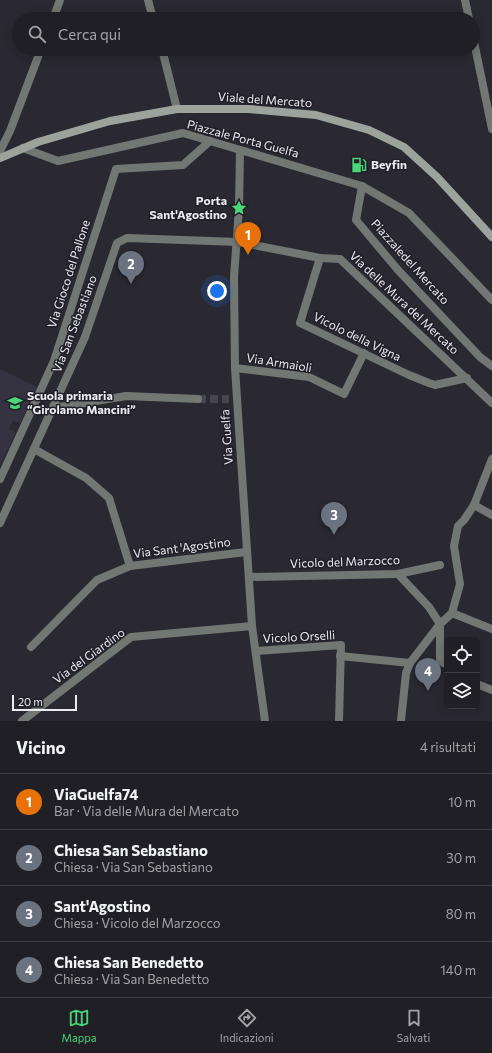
<!DOCTYPE html>
<html lang="it">
<head>
<meta charset="utf-8">
<style>
  :root { --surface:#201f26; --page:#2d2c32; --text:#f1f3f6; --muted:#a2a2a7; --line:#3d3d43; --accent:#49d778 }
  body { margin:0; font-family:Commissioner,sans-serif; background:var(--page); color:var(--text) }
  .controls { position:absolute; right:12px; bottom:12px; display:grid; overflow:hidden; border-radius:6px; box-shadow:0 2px 10px #0003 }
  .controls button { width:36px; height:36px; display:grid; place-items:center; padding:0; border:0; border-bottom:1px solid var(--line); background:var(--surface); color:var(--text); font:20px sans-serif }
  .scale { position:absolute; left:12px; bottom:10px; width:65px; box-sizing:border-box; padding-left:4px; border:2px solid #ecebf1; border-top:0; font-size:11px; line-height:14px; white-space:nowrap; color:#ecebf1; -webkit-text-stroke:3px #211f28; paint-order:stroke }
  .you { position:absolute; left:217px; top:291px; width:14px; height:14px; margin:-10px; border:3px solid #fff; border-radius:50%; background:#1a73e8; box-shadow:0 0 0 6px #1a73e833 }
  .badge { display:grid; place-items:center; width:26px; height:26px; border-radius:50%; background:var(--accent); color:#fff; font-size:13px; font-weight:700 }
  .pin { position:absolute; translate:-50% -33px; filter:drop-shadow(0 1px 2px #0008) }
  .pin::after { content:''; position:absolute; top:21px; width:14px; height:12px; background:inherit; clip-path:polygon(0 0,100% 0,50% 100%) }
  .list { margin:0; padding:0; list-style:none }
  h2 { display:flex; justify-content:space-between; align-items:center; height:52px; margin:0; padding:0 16px; font-size:17px }
  h2 small { font-size:13px; font-weight:400; color:var(--muted) }
  .list li { display:grid; grid-template-columns:26px 1fr auto; gap:12px; align-items:center; box-sizing:border-box; height:56px; padding:0 16px; border-top:1px solid var(--line) }
  .list b { display:block; font-size:15px; white-space:nowrap }
  .list p { margin:0; font-size:13px; white-space:nowrap; color:var(--muted) }
  .list em { font-size:13px; font-style:normal; color:var(--muted) }
  .icon { flex:none; width:22px; height:22px; fill:none; stroke:currentColor; stroke-width:2; stroke-linecap:round; stroke-linejoin:round }
  .map { position:relative; flex:none; width:492px; height:721px; overflow:hidden }
  .search { position:absolute; background:var(--surface); box-shadow:0 2px 10px #0003; left:12px; right:12px; top:12px; height:44px; display:flex; align-items:center; gap:10px; box-sizing:border-box; padding:0 14px; border-radius:22px; color:var(--muted); font-size:15px }
  .sheet { height:276px; background:var(--surface) }
  nav { display:flex; justify-content:space-around; align-items:center; box-sizing:border-box; height:56px; border-top:1px solid var(--line); background:var(--surface); font-size:11px; color:var(--muted) }
  nav a { display:grid; justify-items:center; gap:2px }
  nav .on { color:var(--accent) }
  .map>svg:first-child { display:block }
  .built { fill:#353241 }
  .lines { fill:none; stroke-linecap:round; stroke-linejoin:round }
  .street-tunnel { stroke:#47464f; stroke-width:8; stroke-dasharray:8 4; stroke-linecap:butt }
  .street { stroke:#737774; stroke-width:8 }
  .secondary { stroke:#9ca39d; stroke-width:8 }
  .labels { text-anchor:middle; stroke-width:3; stroke-linejoin:round; paint-order:stroke }
  .street-label { font-size:12px; fill:#ecebf1; stroke:#211f28 }
  .poi-label { font-size:12px; font-weight:bold; fill:#ecebf1; stroke:#211f28; text-anchor:start }
</style>
</head>
<body>
<div class="map">
<svg width="492" height="721" viewBox="0 0 492 721">
  <rect width="100%" height="100%" fill="#2a2932"/>
  <path class="built" d="M 0,369 L 37,387 L 20,423 L 13,420 L 9,429 L 16,432 L 0,465 Z"/>
  <g class="lines">
    <path class="street-tunnel" d="M 198,399 L 229,399"/>
    <g class="street">
      <path d="M 148,0 L 153,19"/>
      <path d="M 465,0 L 469,19"/>
      <path d="M 53,19 L 60,0"/>
      <path d="M 473,37 L 492,129"/>
      <path d="M 162,49 L 177,109"/>
      <path d="M 23,148 L 58,161 L 183,133 L 362,186"/>
      <path d="M 240,150 L 239,208 L 234,277 L 235,368 L 252,626 L 265,721"/>
      <path d="M 0,151 L 10,131 L 41,49"/>
      <path d="M 320,258 L 300,323 L 409,375 L 429,383 L 435,385 L 467,378"/>
      <path d="M 492,300 L 409,213 L 362,186 L 356,220 L 398,270 L 480,357 L 492,366"/>
      <path d="M 235,368 L 309,377 L 344,394 L 364,353"/>
      <path d="M 54,408 L 126,396 L 198,399"/>
      <path d="M 34,449 L 86,478 L 109,498 L 130,566"/>
      <path d="M 0,479 L 54,361 L 116,169 L 183,165 L 210,141"/>
      <path d="M 474,505 L 492,515"/>
      <path d="M 0,523 L 85,337 L 117,243 L 127,238 L 238,242 L 320,258 L 340,259 L 492,403"/>
      <path d="M 398,574 L 429,607 L 440,624 L 410,663"/>
      <path d="M 249,577 L 398,574 L 440,565"/>
      <path d="M 452,613 L 492,629"/>
      <path d="M 31,647 L 97,580 L 130,566 L 246,552"/>
      <path d="M 256,651 L 341,645 L 339,721"/>
      <path d="M 340,656 L 410,663 L 406,673 L 401,721"/>
      <path d="M 447,665 L 440,661 L 440,624 L 452,613 L 460,584 L 454,546 L 458,526 L 464,520 L 474,505 L 492,459"/>
      <path d="M 477,684 L 492,690"/>
      <path d="M 22,721 L 131,637 L 252,626"/>
    </g>
    <path class="secondary" d="M 0,158 L 38,142 L 110,121 L 177,109 L 249,109 L 316,115 L 369,130 L 404,147 L 437,177 L 492,237"/>
  </g>
  <defs>
    <g id="fuel-bare" transform="scale(1.2)"><path d="M-5.5-6h7V0h2V4h1.3V-2.5L3-4.5l.8-.8L6-3V5H2.5V1h-1V6h-7ZM-4.2-4.7v3.2H.2V-4.7Z" fill="#49d778" stroke="#211f28" stroke-width="2.5" paint-order="stroke"/></g>
    <g id="sight-bare" transform="scale(1.2)"><path d="M0-6L1.8-2.2L6-1.7L2.9 1.2L3.7 5.4L0 3.3L-3.7 5.4L-2.9 1.2L-6-1.7L-1.8-2.2Z" fill="#49d778" stroke="#211f28" stroke-width="2.5" paint-order="stroke"/></g>
    <g id="school-bare" transform="scale(1.2)"><path d="M0-5L7-2L0 1L-7-2ZM-4 1L0 2.5L4 1V4Q0 6-4 4Z" fill="#49d778" stroke="#211f28" stroke-width="2.5" paint-order="stroke"/></g>
  </defs>
  <g fill-rule="evenodd">
    <use href="#fuel-bare" x="359" y="165"/>
    <use href="#sight-bare" x="239" y="208"/>
    <use href="#school-bare" x="15" y="403"/>
  </g>
  <g class="labels">
    <g class="street-label">
      <text transform="translate(265 100) rotate(4)" y="4">Viale del Mercato</text>
      <text transform="translate(243 139) rotate(15)" y="4">Piazzale Porta Guelfa</text>
      <text transform="translate(410 262) rotate(48)" y="4">Piazzaledel Mercato</text>
      <text transform="translate(69 274) rotate(-72)" y="4">Via Gioco del Pallone</text>
      <text transform="translate(404 303) rotate(43)" y="4">Via delle Mura del Mercato</text>
      <text transform="translate(75 324) rotate(-69)" y="4">Via San Sebastiano</text>
      <text transform="translate(357 337) rotate(26)" y="4">Vicolo della Vigna</text>
      <text transform="translate(279 363) rotate(9)" y="4">Via Armaioli</text>
      <text transform="translate(227 437) rotate(-94)" y="4">Via Guelfa</text>
      <text transform="translate(182 548) rotate(-7)" y="4">Via Sant 'Agostino</text>
      <text transform="translate(345 562) rotate(-2)" y="4">Vicolo del Marzocco</text>
      <text transform="translate(299 637) rotate(-3)" y="4">Vicolo Orselli</text>
      <text transform="translate(89 656) rotate(-36)" y="4">Via del Giardino</text>
    </g>
    <g class="poi-label">
      <text x="371" y="169">Beyfin</text>
      <text x="227" y="205" text-anchor="end">Porta<tspan x="227" dy="14">Sant'Agostino</tspan></text>
      <text x="27" y="400">Scuola primaria<tspan x="27" dy="14">“Girolamo Mancini”</tspan></text>
    </g>
  </g>
</svg>
<div class="controls">
<button><svg class="icon" aria-label="locate" viewBox="0 0 24 24"><circle cx="12" cy="12" r="6"/><path d="M12 2v4M12 18v4M2 12h4M18 12h4"/></svg></button>
<button><svg class="icon" aria-label="layers" viewBox="0 0 24 24"><path d="M12 4l9 5-9 5-9-5zM3 14l9 5 9-5"/></svg></button>
</div>
<div class="scale">20 m</div>
<div class="you"></div>
<div class="pin badge" style="left:248px;top:255px;background:#e8710a">1</div>
<div class="pin badge" style="left:131px;top:284px;background:#6b7280">2</div>
<div class="pin badge" style="left:334px;top:535px;background:#6b7280">3</div>
<div class="pin badge" style="left:428px;top:691px;background:#6b7280">4</div>
<div class="search"><svg class="icon" aria-label="search" viewBox="0 0 24 24"><circle cx="10" cy="10" r="6"/><path d="M15 15l6 6"/></svg>Cerca qui</div>
</div>
<section class="sheet">
<h2>Vicino<small>4 risultati</small></h2>
<ul class="list">
<li><span class="badge" style="background:#e8710a">1</span><div><b>ViaGuelfa74</b><p>Bar · Via delle Mura del Mercato</p></div><em>10 m</em></li>
<li><span class="badge" style="background:#6b7280">2</span><div><b>Chiesa San Sebastiano</b><p>Chiesa · Via San Sebastiano</p></div><em>30 m</em></li>
<li><span class="badge" style="background:#6b7280">3</span><div><b>Sant'Agostino</b><p>Chiesa · Vicolo del Marzocco</p></div><em>80 m</em></li>
<li><span class="badge" style="background:#6b7280">4</span><div><b>Chiesa San Benedetto</b><p>Chiesa · Via San Benedetto</p></div><em>140 m</em></li>
</ul>
</section>
<nav>
<a class="on"><svg class="icon" aria-label="map" viewBox="0 0 24 24"><path d="M3 6l6-2 6 2 6-2v14l-6 2-6-2-6 2zM9 4v14M15 6v14"/></svg>Mappa</a>
<a><svg class="icon" aria-label="directions" viewBox="0 0 24 24"><path d="M12 3l9 9-9 9-9-9zM9 14v-3h6M13 9l2 2-2 2"/></svg>Indicazioni</a>
<a><svg class="icon" aria-label="saved" viewBox="0 0 24 24"><path d="M7 4h10v16l-5-4-5 4z"/></svg>Salvati</a>
</nav>
</body>
</html>
